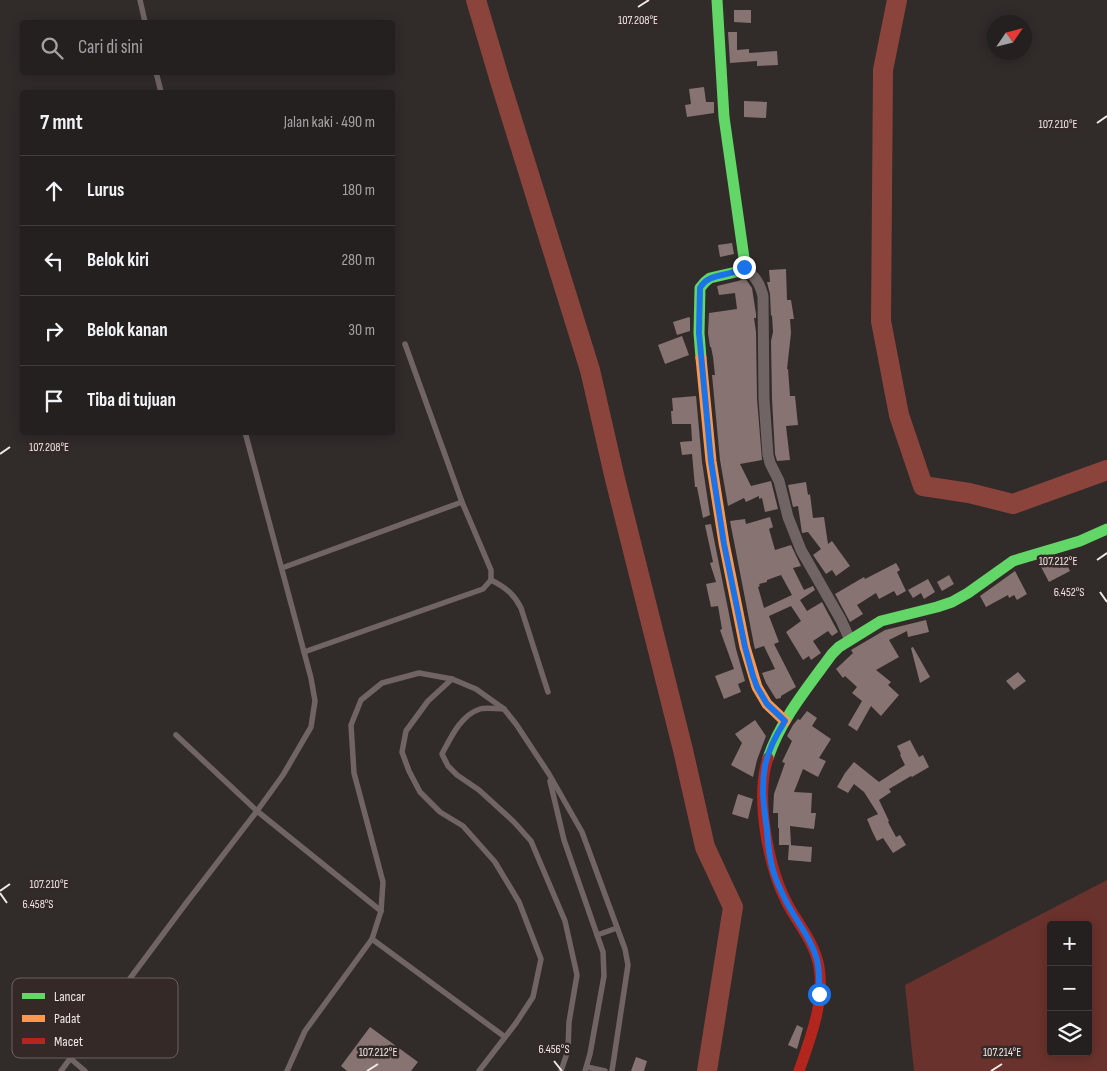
<!DOCTYPE html>
<html lang="id">
<head>
<meta charset="utf-8">
<style>
  :root { --surface:#252020; --page:#2d2829; --text:#f1f3f6; --muted:#a3a3a5; --line:#423e3e }
  body { margin:0; font-family:"Sofia Sans Condensed",sans-serif; background:var(--page); color:var(--text) }
  .controls { position:absolute; right:15px; bottom:15px; display:grid; overflow:hidden; border-radius:5px; box-shadow:0 2px 12px #0003 }
  .controls button { width:45px; height:45px; display:grid; place-items:center; padding:0; border:0; border-bottom:1px solid var(--line); background:var(--surface); color:var(--text); font:25px sans-serif }
  .compass { position:absolute; left:987px; top:15px; width:45px; height:45px; border-radius:50%; background:var(--surface); box-shadow:0 2px 12px #0003; rotate:55deg }
  .stop { position:absolute; width:15px; height:15px; margin:-11px; border:4px solid #1a73e8; border-radius:50%; background:#fff }
  .stop.end { background:#1a73e8; border-color:#fff; box-shadow:0 1px 5px #0008 }
  .list { margin:0; padding:0; list-style:none }
  h2 { display:flex; justify-content:space-between; align-items:center; height:65px; margin:0; padding:0 20px; font-size:21px }
  h2 small { font-size:16px; font-weight:400; color:var(--muted) }
  .list li { display:grid; grid-template-columns:32px 1fr auto; gap:15px; align-items:center; box-sizing:border-box; height:70px; padding:0 20px; border-top:1px solid var(--line) }
  .list b { display:block; font-size:19px; white-space:nowrap }
  .list em { font-size:16px; font-style:normal; color:var(--muted) }
  .icon { flex:none; width:28px; height:28px; fill:none; stroke:currentColor; stroke-width:2; stroke-linecap:round; stroke-linejoin:round }
  .map { position:relative; flex:none; width:1107px; height:1071px; overflow:hidden }
  .search { position:absolute; background:var(--surface); box-shadow:0 2px 12px #0003; left:20px; top:20px; width:375px; height:55px; display:flex; align-items:center; gap:12px; box-sizing:border-box; padding:0 18px; border-radius:5px; color:var(--muted); font-size:19px }
  .panel { position:absolute; background:var(--surface); box-shadow:0 2px 12px #0003; left:20px; top:90px; width:375px; height:345px; border-radius:5px }
  .map>svg:first-child { display:block }
  .green { fill:#6a322c; fill-rule:evenodd }
  .lines { fill:none; stroke-linecap:round; stroke-linejoin:round }
  .river { stroke:#8b443b; stroke-width:20 }
  .building { fill:#877472; fill-rule:evenodd }
  .lane { stroke:#706564; stroke-width:5.5 }
  .street { stroke:#706564; stroke-width:11 }
  .fast { stroke:#63d668; stroke-width:11 }
  .slow { stroke:#ff974d; stroke-width:11 }
  .jam { stroke:#b3261e; stroke-width:11 }
  .route { stroke:#1a73e8; stroke-width:6 }
  .ticks { fill:none; stroke:#f1e9e8; stroke-width:2 }
  .key { fill:#342927; stroke:#6d6361; stroke-width:1 }
  .key-label { font-size:14px; fill:#f1e9e8 }
  .ticks-label { font-size:12px; text-anchor:middle; fill:#f1e9e8; stroke:#342927; stroke-width:5; stroke-linejoin:round; paint-order:stroke }
</style>
</head>
<body>
<div class="map">
<svg width="1107" height="1071" viewBox="0 0 1107 1071">
  <rect width="100%" height="100%" fill="#312b2a"/>
  <path class="green" d="M 1107,880 L 1107,1071 L 914,1071 L 905,985 ZM 1051,925 L 1088,925 L 1088,1052 L 1051,1052 Z"/>
  <g class="lines">
    <g class="river">
      <path d="M 476,0 L 500,81 L 590,370 L 615,479 L 683,750 L 705,847 L 733,907 L 707,1071"/>
      <path d="M 897,0 L 883,70 L 881,321 L 899,415 L 923,486 L 969,493 L 1013,504 L 1107,470"/>
    </g>
  </g>
  <g class="building">
    <path d="M 734,10 L 751,10 L 751,23 L 734,22 Z"/>
    <path d="M 728,32 L 737,32 L 737,50 L 749,49 L 749,53 L 777,51 L 778,65 L 757,66 L 757,61 L 730,63 Z"/>
    <path d="M 704,87 L 706,102 L 714,102 L 714,113 L 687,117 L 685,105 L 691,104 L 689,89 Z"/>
    <path d="M 744,101 L 767,102 L 766,118 L 744,117 Z"/>
    <path d="M 732,243 L 734,254 L 720,257 L 718,245 Z"/>
    <path d="M 786,269 L 787,300 L 791,300 L 794,319 L 790,319 L 791,333 L 787,369 L 788,369 L 790,396 L 795,396 L 798,425 L 786,426 L 790,460 L 777,461 L 775,454 L 772,399 L 771,341 L 773,332 L 772,315 L 771,316 L 770,294 L 767,282 L 770,282 L 769,270 Z"/>
    <path d="M 745,278 L 752,288 L 756,314 L 756,318 L 754,318 L 756,332 L 757,399 L 762,460 L 740,464 L 751,486 L 771,481 L 778,509 L 765,512 L 762,498 L 759,499 L 759,496 L 746,502 L 744,498 L 728,506 L 720,460 L 712,375 L 715,375 L 713,357 L 711,347 L 710,347 L 708,333 L 709,313 L 737,309 L 735,293 L 719,295 L 717,286 L 738,281 Z"/>
    <path d="M 689,317 L 690,318 L 690,331 L 677,335 L 673,322 Z"/>
    <path d="M 682,336 L 689,355 L 665,364 L 658,345 Z"/>
    <path d="M 696,396 L 702,462 L 710,515 L 703,518 L 697,487 L 695,487 L 692,454 L 682,455 L 680,442 L 692,441 L 691,424 L 672,424 L 671,411 L 673,411 L 672,398 Z"/>
    <path d="M 806,482 L 808,495 L 810,494 L 813,518 L 824,517 L 828,544 L 832,541 L 850,566 L 836,576 L 832,570 L 826,574 L 813,555 L 821,549 L 808,532 L 802,533 L 798,506 L 793,507 L 788,485 Z"/>
    <path d="M 770,517 L 773,527 L 769,529 L 775,550 L 791,545 L 801,566 L 793,568 L 804,590 L 813,586 L 815,590 L 800,600 L 807,611 L 822,602 L 838,632 L 832,636 L 828,631 L 813,641 L 821,653 L 811,660 L 809,656 L 803,660 L 786,632 L 801,621 L 791,606 L 769,616 L 779,642 L 774,644 L 796,687 L 781,696 L 781,698 L 776,699 L 766,683 L 762,673 L 775,669 L 764,646 L 755,649 L 754,645 L 730,521 L 745,519 L 746,524 ZM 781,575 L 792,595 L 764,608 L 758,587 L 760,586 L 759,584 L 767,582 L 767,580 Z"/>
    <path d="M 711,524 L 736,649 L 745,681 L 738,684 L 741,692 L 724,699 L 715,676 L 734,669 L 720,630 L 722,629 L 718,606 L 711,607 L 706,584 L 716,582 L 710,563 L 713,562 L 705,525 Z"/>
    <path d="M 1063,556 L 1070,571 L 1049,582 L 1041,567 Z"/>
    <path d="M 896,563 L 900,570 L 897,572 L 906,591 L 897,596 L 894,591 L 879,599 L 876,593 L 857,605 L 863,614 L 850,622 L 835,594 L 864,577 L 865,579 Z"/>
    <path d="M 1015,571 L 1027,594 L 1017,600 L 1014,595 L 1009,598 L 1008,595 L 986,607 L 980,596 Z"/>
    <path d="M 949,575 L 954,584 L 942,591 L 937,582 Z"/>
    <path d="M 928,579 L 935,592 L 924,599 L 921,593 L 913,598 L 908,590 Z"/>
    <path d="M 926,620 L 929,632 L 908,637 L 907,631 L 889,640 L 899,657 L 876,670 L 891,682 L 888,685 L 899,695 L 881,716 L 871,706 L 857,731 L 848,725 L 862,701 L 852,693 L 857,687 L 845,676 L 843,678 L 836,669 L 853,653 L 851,650 L 885,630 Z"/>
    <path d="M 913,647 L 930,677 L 920,683 L 911,648 Z"/>
    <path d="M 1018,672 L 1026,681 L 1014,690 L 1006,681 Z"/>
    <path d="M 807,711 L 817,718 L 812,726 L 831,739 L 819,758 L 826,761 L 818,777 L 803,769 L 794,792 L 812,793 L 811,813 L 816,813 L 814,829 L 790,826 L 791,845 L 779,845 L 779,828 L 778,828 L 778,813 L 773,813 L 774,794 L 785,763 L 782,762 L 792,741 L 787,736 L 793,725 L 798,719 L 800,720 Z"/>
    <path d="M 755,720 L 766,736 L 757,760 L 753,777 L 731,765 L 742,743 L 735,734 Z"/>
    <path d="M 910,740 L 919,757 L 923,755 L 929,767 L 912,777 L 911,776 L 889,789 L 891,792 L 879,800 L 889,821 L 888,822 L 896,837 L 900,835 L 906,845 L 893,853 L 883,838 L 877,841 L 872,831 L 867,819 L 878,814 L 864,792 L 854,784 L 848,793 L 837,787 L 845,773 L 854,762 L 879,782 L 905,765 L 900,755 L 901,754 L 897,746 Z"/>
    <path d="M 738,794 L 753,799 L 748,819 L 732,814 Z"/>
    <path d="M 789,845 L 812,847 L 811,862 L 788,860 Z"/>
    <path d="M 797,1025 L 803,1028 L 797,1049 L 788,1045 Z"/>
    <path d="M 370,1027 L 418,1062 L 411,1071 L 347,1071 L 341,1066 Z"/>
    <path d="M 636,1057 L 647,1061 L 644,1071 L 631,1071 Z"/>
  </g>
  <g class="lines">
    <g class="lane">
      <path d="M 140,0 L 145,22"/>
      <path d="M 156,72 L 161,92"/>
      <path d="M 282,568 L 462,502"/>
      <path d="M 491,580 C 505,587 514,594 521,608 L 548,692"/>
      <path d="M 304,652 L 483,589 L 491,580 L 491,570 L 462,502 L 405,344"/>
      <path d="M 452,679 L 428,701 L 406,731 L 402,752 L 409,771 L 420,792 L 440,812 L 463,826 L 495,862 L 519,902 L 541,959 L 533,997 L 516,1023 L 479,1071"/>
      <path d="M 504,709 C 496,709 486,707 480,709 C 461,715 451,737 442,754 L 448,766 L 457,775 L 479,790 L 514,822 L 531,841 L 565,921 L 577,975 L 569,1022 L 568,1050 L 561,1071"/>
      <path d="M 176,735 L 257,811 L 381,911"/>
      <path d="M 550,781 L 564,840 L 603,952 L 604,976 L 590,1054 L 585,1071"/>
      <path d="M 597,935 L 617,928"/>
      <path d="M 372,939 L 505,1037"/>
      <path d="M 71,1059 L 85,1071"/>
      <path d="M 587,1067 L 605,1071"/>
      <path d="M 61,1071 L 187,902 L 257,811 L 283,775 L 311,727 L 315,701 L 311,678 L 245,432"/>
      <path d="M 287,1071 L 305,1031 L 372,939 L 381,911 L 383,882 L 354,773 L 351,725 L 361,700 L 382,683 L 419,673 L 452,679 L 476,689 L 504,709 L 516,724 L 549,774 L 582,832 L 625,949 L 628,965 L 612,1071"/>
    </g>
    <path class="street" d="M 744,267 C 755,277 759,281 763,296 L 764,399 L 768,455 L 770,463 L 779,481 L 788,517 L 801,550 L 841,620 L 850,640"/>
    <g class="fast">
      <path d="M 701,358 L 699,333 L 700,288 L 705,282 L 710,278 L 736,272 L 741,269 L 745,265 L 724,117 L 717,0"/>
      <path d="M 768,758 C 781,719 808,687 832,654 L 839,647 L 881,621 L 937,607 L 952,602 L 968,593 L 1013,561 L 1080,541 L 1107,529"/>
    </g>
    <path class="slow" d="M 701,358 L 711,461 L 724,543 L 745,647 L 757,687 L 767,704 L 785,721"/>
    <path class="jam" d="M 768,758 C 755,797 768,867 787,903 C 798,924 815,943 819,967 C 825,1002 810,1039 799,1071"/>
  </g>
  <g class="lines">
    <path class="route" d="M 744,267 C 730,278 710,271 700,288 L 699,333 L 711,461 L 724,544 L 745,647 L 753,676 L 757,687 L 767,704 L 785,721 C 776,735 768,750 765,766 C 761,787 764,809 767,830 C 768,846 770,864 776,879 C 779,887 783,895 787,903 C 797,922 812,940 817,960 C 820,972 819,983 819,994"/>
  </g>
  <path class="ticks" d="M 638,7 L 649,0M 1097,123 L 1107,116M 0,454 L 10,447M 1097,560 L 1107,553M 1100,592 L 1107,602M 0,891 L 10,884M 0,893 L 7,903M 554,1061 L 562,1071M 367,1071 L 378,1064M 991,1071 L 1002,1064"/>
  <rect x="12" y="978" width="166" height="80" rx="8" class="key"/>
  <rect x="22" y="993" width="23" height="6" fill="#63d668"/>
  <rect x="22" y="1015" width="23" height="7" fill="#ff974d"/>
  <rect x="22" y="1038" width="23" height="6" fill="#b3261e"/>
  <g class="key-label">
    <text x="54" y="1001">Lancar</text>
    <text x="54" y="1023">Padat</text>
    <text x="54" y="1046">Macet</text>
  </g>
  <g class="ticks-label">
    <text x="638" y="24">107.208°E</text>
    <text x="1058" y="128">107.210°E</text>
    <text x="49" y="451">107.208°E</text>
    <text x="1058" y="565">107.212°E</text>
    <text x="1069" y="596">6.452°S</text>
    <text x="49" y="888">107.210°E</text>
    <text x="38" y="908">6.458°S</text>
    <text x="554" y="1053">6.456°S</text>
    <text x="378" y="1056">107.212°E</text>
    <text x="1002" y="1056">107.214°E</text>
  </g>
</svg>
<div class="controls">
<button>+</button>
<button>−</button>
<button><svg class="icon" aria-label="layers" viewBox="0 0 24 24"><path d="M12 4l9 5-9 5-9-5zM3 14l9 5 9-5"/></svg></button>
</div>
<svg class="compass" viewBox="-18 -18 36 36"><path d="M0-13l5 13h-10z" fill="#e53935"/><path d="M0 13l5-13h-10z" fill="#a3a3a5"/></svg>
<div class="stop" style="left:819px;top:994px"></div>
<div class="stop end" style="left:744px;top:267px"></div>
<div class="search"><svg class="icon" aria-label="search" viewBox="0 0 24 24"><circle cx="10" cy="10" r="6"/><path d="M15 15l6 6"/></svg>Cari di sini</div>
<section class="panel">
<h2>7 mnt<small>Jalan kaki · 490 m</small></h2>
<ul class="list">
<li><svg class="icon" aria-label="ahead" viewBox="0 0 24 24"><path d="M12 20V5M6 11l6-6 6 6"/></svg><div><b>Lurus</b></div><em>180 m</em></li>
<li><svg class="icon" aria-label="left" viewBox="0 0 24 24"><path d="M17 20v-9H6M10 6l-5 5 5 5"/></svg><div><b>Belok kiri</b></div><em>280 m</em></li>
<li><svg class="icon" aria-label="right" viewBox="0 0 24 24"><path d="M7 20v-9h11M14 6l5 5-5 5"/></svg><div><b>Belok kanan</b></div><em>30 m</em></li>
<li><svg class="icon" aria-label="arrive" viewBox="0 0 24 24"><path d="M6 21V4h12l-3 4 3 4H6"/></svg><div><b>Tiba di tujuan</b></div></li>
</ul>
</section>
</div>
</body>
</html>
